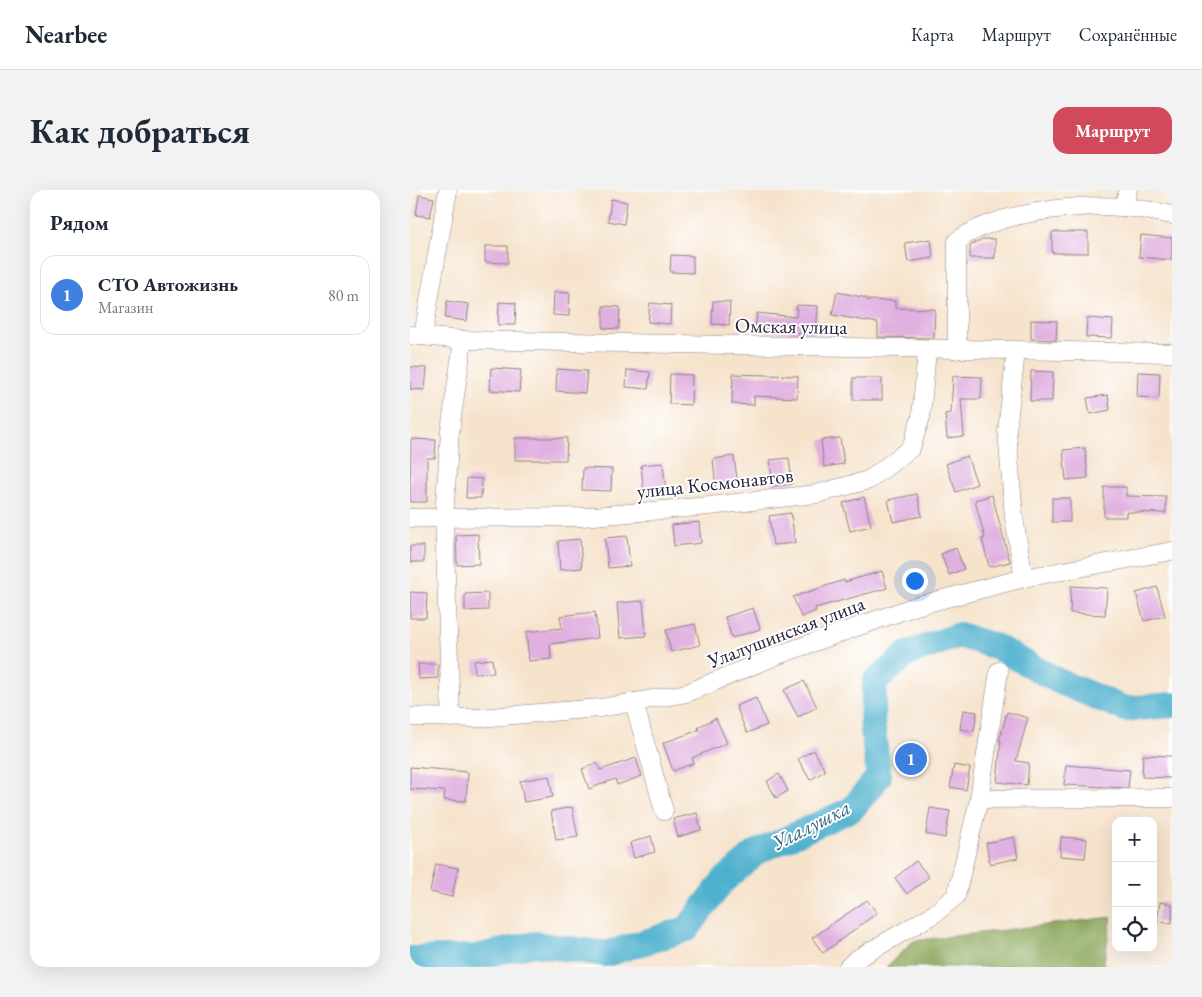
<!DOCTYPE html>
<html lang="ru">
<head>
<meta charset="utf-8">
<style>
  :root { --surface:#fff; --page:#f2f2f3; --text:#1f2937; --muted:#747a83; --line:#e0e1e3; --accent:#d1495b }
  body { margin:0; font-family:"EB Garamond",serif; background:var(--page); color:var(--text) }
  .controls { position:absolute; right:15px; bottom:15px; display:grid; overflow:hidden; border-radius:10px; box-shadow:0 5px 20px #0002 }
  .controls button { width:45px; height:45px; display:grid; place-items:center; padding:0; border:0; border-bottom:1px solid var(--line); background:var(--surface); color:var(--text); font:25px sans-serif }
  .you { position:absolute; left:504px; top:390px; width:18px; height:18px; margin:-12px; border:4px solid #fff; border-radius:50%; background:#1a73e8; box-shadow:0 0 0 8px #1a73e833 }
  .badge { display:grid; place-items:center; width:32px; height:32px; border-radius:50%; background:var(--accent); color:#fff; font-size:16px; font-weight:700 }
  .pin { position:absolute; translate:-50% -50%; border:2px solid #fff; box-shadow:0 1px 5px #0006 }
  .list { margin:0; padding:0; list-style:none }
  h2 { display:flex; justify-content:space-between; align-items:center; height:65px; margin:0; padding:0 20px; font-size:21px }
  h2 small { font-size:16px; font-weight:400; color:var(--muted) }
  .list li { display:grid; grid-template-columns:32px 1fr auto; gap:15px; align-items:center; box-sizing:border-box; height:80px; margin:0 10px 10px; padding:0 10px; border:1px solid var(--line); border-radius:15px }
  .list b { display:block; font-size:19px; white-space:nowrap }
  .list p { margin:0; font-size:16px; white-space:nowrap; color:var(--muted) }
  .list em { font-size:16px; font-style:normal; color:var(--muted) }
  .icon { flex:none; width:28px; height:28px; fill:none; stroke:currentColor; stroke-width:2; stroke-linecap:round; stroke-linejoin:round }
  .map { position:relative; flex:none; width:762px; height:777px; overflow:hidden; border-radius:15px }
  header { display:flex; align-items:center; gap:30px; box-sizing:border-box; height:70px; padding:0 25px; background:var(--surface); border-bottom:1px solid var(--line) }
  header strong { font-size:24px }
  nav { display:flex; gap:28px; margin-inline-start:auto; font-size:18px }
  .intro { display:flex; align-items:center; justify-content:space-between; box-sizing:border-box; height:120px; padding:0 30px }
  h1 { margin:0; font-size:35px }
  .button { padding:12px 22px; border-radius:15px; background:var(--accent); color:#fff; font-size:18px; font-weight:700 }
  main { display:flex; gap:30px; padding:0 30px }
  aside { flex:1; background:var(--surface); border-radius:15px; box-shadow:0 5px 20px #0002 }
  .map>svg:first-child { display:block }
  .forest { fill:#88a456; stroke:#556348 }
  .lines { fill:none; stroke-linecap:round; stroke-linejoin:round }
  .river { stroke:#4eb0cd; stroke-width:26 }
  .building { fill:#e0b0e0 }
  .minor-casing { stroke:#8c8284; stroke-width:19 }
  .minor { stroke:#fff; stroke-width:18 }
  .labels { text-anchor:middle; stroke-width:4; stroke-linejoin:round; paint-order:stroke }
  .street-label { font-size:20px; fill:#22223b; stroke:#fff }
  .water-label { font-size:21px; font-style:italic; fill:#36627d; stroke:#fff }
</style>
</head>
<body>
<header>
<strong>Nearbee</strong>
<nav><a>Карта</a><a>Маршрут</a><a>Сохранённые</a></nav>
</header>
<div class="intro"><h1>Как добраться</h1><a class="button">Маршрут</a></div>
<main>
<aside>
<h2>Рядом<small></small></h2>
<ul class="list">
<li><span class="badge" style="background:#3f7fe0">1</span><div><b>СТО Автожизнь</b><p>Магазин</p></div><em>80 m</em></li>
</ul>
</aside>
<div class="map">
<svg width="762" height="777" viewBox="0 0 762 777">
  <rect width="100%" height="100%" fill="#fff"/>
  <filter id="ink" filterUnits="userSpaceOnUse"><feTurbulence type="fractalNoise" baseFrequency=".02" numOctaves="2"/><feDisplacementMap in="SourceGraphic" scale="10" xChannelSelector="R" yChannelSelector="G"/><feConvolveMatrix kernelMatrix="1 2 1 2 8 2 1 2 1" color-interpolation-filters="sRGB"/></filter>
  <filter id="wash" filterUnits="userSpaceOnUse"><feTurbulence type="fractalNoise" baseFrequency=".0096" numOctaves="4" result="noise"/><feDisplacementMap in="SourceGraphic" scale="20" xChannelSelector="R" yChannelSelector="G"/><feGaussianBlur stdDeviation="1.12" result="paint"/><feColorMatrix in="noise" values="0 0 0 0 0 0 0 0 0 0 0 0 0 0 0 0 0 1.4 0 .05"/><feComposite in="paint" operator="in"/></filter>
  <g filter="url(#wash)">
    <rect width="100%" height="100%" fill="#f6e3cc"/>
    <path class="forest" d="M 702,727 L 693,777 L 476,777 L 503,751 Z"/>
    <g class="lines">
      <path class="river" d="M 0,769 L 66,767 L 124,754 L 196,764 L 277,739 L 313,691 L 347,662 L 442,619 L 469,586 L 462,532 L 465,492 L 497,464 L 549,445 L 587,457 L 648,491 L 715,519 L 762,515"/>
    </g>
    <g id="blocks">
      <g class="building">
        <path d="M 9,5 L 24,8 L 20,27 L 6,25 Z"/>
        <path d="M 201,9 L 217,12 L 214,34 L 198,31 Z"/>
        <rect x="642" y="42" width="36" height="21"/>
        <path d="M 731,45 L 762,48 L 762,70 L 729,67 Z"/>
        <path d="M 521,49 L 523,68 L 498,72 L 495,53 Z"/>
        <path d="M 572,49 L 585,49 L 585,68 L 560,68 L 560,56 Z"/>
        <path d="M 75,56 L 98,56 L 98,73 L 75,72 Z"/>
        <path d="M 261,65 L 283,66 L 283,83 L 260,82 Z"/>
        <path d="M 144,102 L 160,103 L 159,126 L 143,125 Z"/>
        <path d="M 427,102 L 457,108 L 457,110 L 485,111 L 485,118 L 525,119 L 524,148 L 468,147 L 468,133 L 422,125 Z"/>
        <path d="M 37,111 L 59,114 L 57,131 L 35,128 Z"/>
        <path d="M 303,111 L 320,112 L 319,135 L 302,134 Z"/>
        <path d="M 89,112 L 106,113 L 105,135 L 88,135 Z"/>
        <path d="M 240,113 L 261,115 L 260,134 L 238,132 Z"/>
        <path d="M 387,115 L 408,116 L 406,144 L 345,140 L 347,123 L 386,127 Z"/>
        <path d="M 193,116 L 210,117 L 209,139 L 193,138 Z"/>
        <path d="M 677,128 L 703,130 L 702,148 L 676,147 Z"/>
        <path d="M 621,130 L 647,131 L 646,150 L 621,149 Z"/>
        <path d="M 0,177 L 17,178 L 15,200 L 0,199 Z"/>
        <path d="M 81,178 L 111,180 L 109,202 L 80,200 Z"/>
        <path d="M 147,179 L 177,181 L 175,203 L 146,201 Z"/>
        <path d="M 217,180 L 240,182 L 238,199 L 216,197 Z"/>
        <path d="M 621,181 L 643,182 L 642,211 L 620,211 Z"/>
        <path d="M 728,182 L 750,183 L 749,208 L 727,207 Z"/>
        <path d="M 260,184 L 282,185 L 281,215 L 259,214 Z"/>
        <path d="M 323,184 L 388,186 L 387,208 L 344,206 L 344,215 L 322,214 Z"/>
        <path d="M 543,186 L 572,187 L 571,209 L 551,209 L 554,246 L 537,248 L 535,224 L 541,223 Z"/>
        <rect x="443" y="188" width="29" height="22"/>
        <path d="M 698,205 L 700,220 L 680,224 L 677,208 Z"/>
        <path d="M 105,248 L 157,248 L 156,270 L 105,270 Z"/>
        <path d="M 430,248 L 434,274 L 414,277 L 411,250 Z"/>
        <path d="M 1,249 L 26,250 L 25,268 L 17,268 L 17,312 L 0,312 Z"/>
        <path d="M 675,258 L 678,288 L 656,290 L 653,260 Z"/>
        <path d="M 324,266 L 328,296 L 306,298 L 303,269 Z"/>
        <path d="M 557,266 L 567,294 L 546,302 L 536,274 Z"/>
        <path d="M 379,268 L 382,294 L 362,296 L 360,270 Z"/>
        <path d="M 253,273 L 256,302 L 234,304 L 231,275 Z"/>
        <path d="M 173,278 L 202,279 L 201,301 L 172,300 Z"/>
        <path d="M 57,288 L 72,289 L 71,308 L 56,308 Z"/>
        <path d="M 694,297 L 716,297 L 716,306 L 756,307 L 756,323 L 716,322 L 716,327 L 694,327 Z"/>
        <path d="M 507,304 L 512,326 L 483,332 L 478,310 Z"/>
        <path d="M 582,305 L 600,372 L 579,377 L 572,349 L 575,348 L 565,310 Z"/>
        <path d="M 454,307 L 461,336 L 440,341 L 433,313 Z"/>
        <rect x="642" y="308" width="18" height="24"/>
        <path d="M 381,323 L 385,353 L 363,355 L 359,326 Z"/>
        <path d="M 289,332 L 291,353 L 264,356 L 262,335 Z"/>
        <path d="M 68,344 L 69,374 L 47,375 L 46,345 Z"/>
        <path d="M 217,346 L 220,376 L 198,378 L 195,348 Z"/>
        <path d="M 170,349 L 172,378 L 150,380 L 148,351 Z"/>
        <rect x="0" y="356" width="14" height="16"/>
        <path d="M 546,358 L 554,379 L 539,385 L 531,364 Z"/>
        <path d="M 472,381 L 477,398 L 405,418 L 406,421 L 391,427 L 383,407 L 434,390 L 435,392 Z"/>
        <path d="M 661,396 L 697,398 L 695,425 L 660,423 Z"/>
        <path d="M 747,397 L 755,426 L 734,431 L 726,403 Z"/>
        <path d="M 0,402 L 17,403 L 16,428 L 0,428 Z"/>
        <path d="M 78,403 L 78,420 L 55,421 L 55,404 Z"/>
        <path d="M 233,411 L 236,446 L 210,448 L 207,413 Z"/>
        <path d="M 343,418 L 350,439 L 322,448 L 315,427 Z"/>
        <path d="M 185,422 L 188,448 L 140,454 L 141,469 L 119,471 L 116,442 L 152,438 L 150,426 Z"/>
        <path d="M 285,434 L 290,455 L 261,462 L 256,440 Z"/>
        <path d="M 82,469 L 84,483 L 65,484 L 64,471 Z"/>
        <path d="M 8,474 L 28,474 L 28,488 L 9,489 Z"/>
        <path d="M 394,491 L 407,517 L 388,527 L 374,500 Z"/>
        <path d="M 346,508 L 357,535 L 337,543 L 326,516 Z"/>
        <path d="M 553,520 L 567,522 L 564,541 L 550,539 Z"/>
        <path d="M 597,522 L 618,528 L 606,571 L 619,573 L 617,595 L 587,592 L 591,551 L 589,551 Z"/>
        <path d="M 306,528 L 317,553 L 282,568 L 284,573 L 263,581 L 253,553 L 289,540 L 288,537 Z"/>
        <path d="M 404,560 L 415,581 L 400,590 L 388,569 Z"/>
        <path d="M 733,565 L 762,566 L 762,588 L 732,587 Z"/>
        <path d="M 226,568 L 232,586 L 207,595 L 205,589 L 179,599 L 172,579 L 187,573 L 190,580 Z"/>
        <path d="M 544,575 L 560,578 L 556,600 L 540,597 Z"/>
        <path d="M 656,575 L 720,580 L 718,598 L 654,595 Z"/>
        <path d="M 0,577 L 58,582 L 56,611 L 34,610 L 35,601 L 0,599 Z"/>
        <path d="M 369,584 L 378,601 L 366,608 L 357,591 Z"/>
        <path d="M 139,586 L 143,607 L 114,612 L 110,591 Z"/>
        <path d="M 162,617 L 168,647 L 146,650 L 141,621 Z"/>
        <path d="M 520,618 L 540,621 L 535,648 L 516,644 Z"/>
        <path d="M 287,623 L 291,640 L 268,647 L 263,629 Z"/>
        <path d="M 241,646 L 245,662 L 224,668 L 220,653 Z"/>
        <path d="M 604,647 L 608,668 L 580,674 L 576,653 Z"/>
        <path d="M 651,647 L 677,649 L 675,668 L 650,666 Z"/>
        <path d="M 506,671 L 519,687 L 497,704 L 485,688 Z"/>
        <path d="M 26,674 L 48,678 L 42,707 L 20,702 Z"/>
        <path d="M 457,710 L 467,723 L 413,763 L 402,748 Z"/>
        <path d="M 750,712 L 762,714 L 762,734 L 747,731 Z"/>
      </g>
    </g>
  </g>
  <g filter="url(#ink)">
    <use href="#blocks" fill-opacity="0" stroke="#8c8284" stroke-width="1"/>
    <g class="lines">
      <g class="minor-casing">
        <g id="minor">
          <path d="M 713,17 L 718,0"/>
          <path d="M 0,145 L 53,150 L 762,163"/>
          <path d="M 13,146 L 38,0"/>
          <path d="M 547,160 L 547,51 C 585,22 666,14 713,17 C 729,18 746,22 762,25"/>
          <path d="M 606,161 L 597,241 L 604,328 L 614,388"/>
          <path d="M 0,328 L 172,327 L 299,316 L 406,304 L 459,290 L 501,258 L 511,227 L 517,160"/>
          <path d="M 224,512 L 254,621"/>
          <path d="M 0,527 L 68,528 L 190,518 L 277,503 L 368,465 L 506,416 L 614,388 L 762,361"/>
          <path d="M 41,528 L 34,328 L 40,241 L 53,150"/>
          <path d="M 569,609 L 589,481"/>
          <path d="M 438,777 L 445,770 L 524,724 L 546,706 L 569,609 L 762,608"/>
        </g>
      </g>
      <use href="#minor" class="minor"/>
    </g>
  </g>
  <g class="labels">
    <g class="street-label">
      <text transform="translate(381 136) rotate(1)" y="7">Омская улица</text>
      <text transform="translate(305 293) rotate(-6)" y="7">улица Космонавтов</text>
      <text transform="translate(376 442) rotate(-21)" y="7">Улалушинская улица</text>
    </g>
    <g class="water-label">
      <text transform="translate(401 635) rotate(-27)" y="7">Улалушка</text>
    </g>
  </g>
</svg>
<div class="controls">
<button>+</button>
<button>−</button>
<button><svg class="icon" aria-label="locate" viewBox="0 0 24 24"><circle cx="12" cy="12" r="6"/><path d="M12 2v4M12 18v4M2 12h4M18 12h4"/></svg></button>
</div>
<div class="you"></div>
<div class="pin badge" style="left:501px;top:569px;background:#3f7fe0">1</div>
</div>
</main>
</body>
</html>
